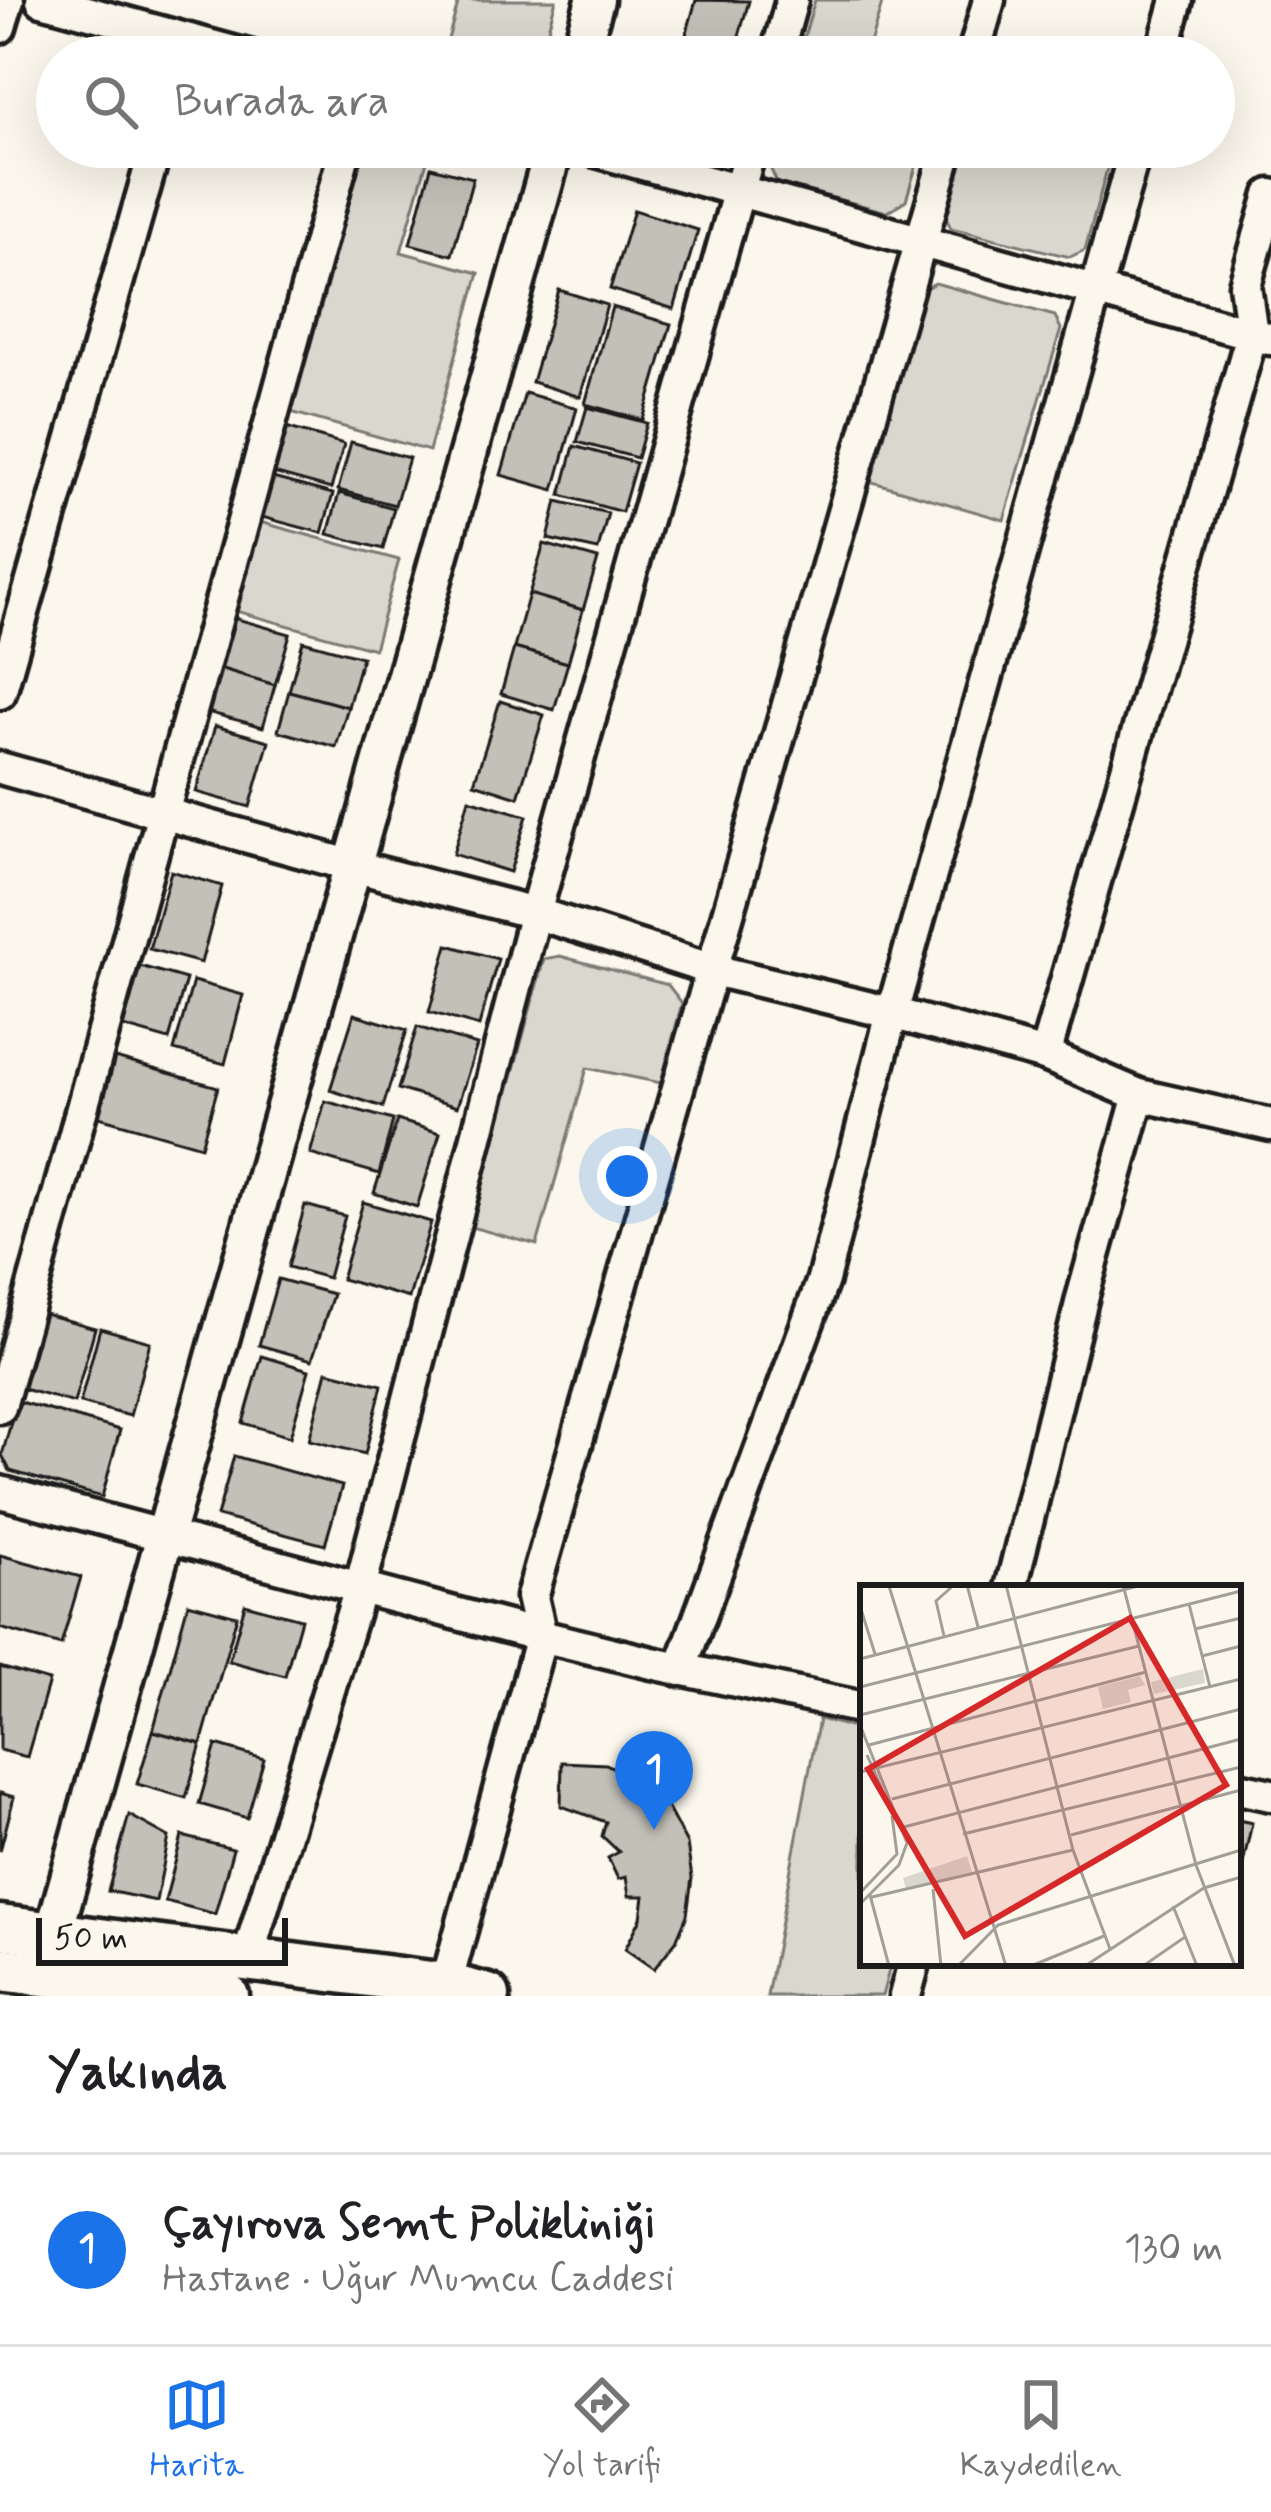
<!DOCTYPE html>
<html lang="tr">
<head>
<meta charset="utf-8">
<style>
  :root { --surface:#fff; --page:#f6f6f6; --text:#202124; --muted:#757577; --line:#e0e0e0; --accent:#1a73e8 }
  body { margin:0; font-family:Mynerve,sans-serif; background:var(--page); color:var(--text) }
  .scale { position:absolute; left:36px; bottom:30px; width:252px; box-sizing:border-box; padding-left:12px; border:6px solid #1c1c1c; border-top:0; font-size:33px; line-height:42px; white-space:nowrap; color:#1c1c1c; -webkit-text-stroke:9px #fbf7ec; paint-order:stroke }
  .you { position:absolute; left:627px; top:1176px; width:42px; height:42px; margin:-30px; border:9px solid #fff; border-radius:50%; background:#1a73e8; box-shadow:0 0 0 18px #1a73e833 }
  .badge { display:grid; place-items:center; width:78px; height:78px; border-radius:50%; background:var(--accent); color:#fff; font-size:39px; font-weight:700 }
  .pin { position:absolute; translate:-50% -99px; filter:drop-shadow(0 3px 6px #0008) }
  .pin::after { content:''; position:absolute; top:63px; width:42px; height:36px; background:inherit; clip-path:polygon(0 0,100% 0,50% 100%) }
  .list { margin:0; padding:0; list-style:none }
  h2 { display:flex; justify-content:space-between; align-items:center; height:156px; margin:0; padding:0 48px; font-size:51px }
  h2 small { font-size:39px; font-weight:400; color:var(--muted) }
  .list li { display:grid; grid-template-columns:78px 1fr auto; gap:36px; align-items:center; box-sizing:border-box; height:192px; padding:0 48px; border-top:3px solid var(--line) }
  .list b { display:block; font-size:45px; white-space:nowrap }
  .list p { margin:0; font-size:39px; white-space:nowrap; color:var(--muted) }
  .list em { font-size:39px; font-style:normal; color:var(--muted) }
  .icon { flex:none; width:66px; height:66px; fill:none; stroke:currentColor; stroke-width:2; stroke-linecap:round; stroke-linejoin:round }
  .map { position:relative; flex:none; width:1271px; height:1996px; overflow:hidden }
  .search { position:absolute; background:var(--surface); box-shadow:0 12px 48px #0002; left:36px; right:36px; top:36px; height:132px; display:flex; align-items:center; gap:30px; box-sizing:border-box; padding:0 42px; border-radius:66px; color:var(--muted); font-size:45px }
  .sheet { height:348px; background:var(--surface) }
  nav { display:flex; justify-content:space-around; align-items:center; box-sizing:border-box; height:168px; border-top:3px solid var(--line); background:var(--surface); font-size:33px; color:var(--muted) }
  nav a { display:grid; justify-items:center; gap:6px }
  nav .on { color:var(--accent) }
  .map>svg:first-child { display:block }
  .green { fill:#dad7ce; stroke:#7b7a75; stroke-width:3 }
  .building { fill:#c3c0b8; stroke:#1c1c1c; stroke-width:3 }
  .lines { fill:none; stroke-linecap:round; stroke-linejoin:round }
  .minor-casing { stroke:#1c1c1c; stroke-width:39 }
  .tertiary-casing { stroke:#1c1c1c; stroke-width:45 }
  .secondary-casing { stroke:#1c1c1c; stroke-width:51 }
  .minor { stroke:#fbf7ec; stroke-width:30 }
  .tertiary { stroke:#fbf7ec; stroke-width:36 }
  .secondary { stroke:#fbf7ec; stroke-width:42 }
  .inset-road { fill:none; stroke:#a29f99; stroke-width:3 }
  .view { fill:#d62828; fill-opacity:0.15; stroke:#d62828; stroke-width:6 }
  .inset-edge { fill:none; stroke:#1c1c1c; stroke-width:6 }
</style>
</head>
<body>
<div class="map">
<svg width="1271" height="1996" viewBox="0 0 1271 1996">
  <rect width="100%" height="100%" fill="#fbf7ec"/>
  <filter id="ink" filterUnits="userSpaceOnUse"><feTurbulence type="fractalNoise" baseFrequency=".00833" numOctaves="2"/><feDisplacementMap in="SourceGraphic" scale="24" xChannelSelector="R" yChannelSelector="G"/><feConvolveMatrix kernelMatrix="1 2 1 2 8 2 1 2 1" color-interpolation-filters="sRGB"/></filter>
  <g filter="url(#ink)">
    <g class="green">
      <path d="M 459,0 L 556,0 L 540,57 L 443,57 Z"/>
      <path d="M 815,0 L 883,0 L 866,57 L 798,57 Z"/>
      <path d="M 361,147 L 431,147 L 401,252 L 479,273 L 429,451 L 287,411 Z"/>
      <path d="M 771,147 L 922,147 L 906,200 L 887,212 L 777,183 L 767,161 Z"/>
      <path d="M 962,147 L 1113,147 L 1085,250 L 1070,257 L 951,228 L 944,214 Z"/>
      <path d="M 935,283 L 1055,316 L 1061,329 L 1004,520 L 869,481 L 920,291 Z"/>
      <path d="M 256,521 L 399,560 L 374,649 L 232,610 Z"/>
      <path d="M 560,956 L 668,985 L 682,1003 L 661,1083 L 587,1068 L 537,1245 L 471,1227 L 544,959 Z"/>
      <path d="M 819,1719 L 863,1730 L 863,1963 L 891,1963 L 882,1996 L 767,1996 Z"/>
    </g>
    <g class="building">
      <path d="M 696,0 L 749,1 L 733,57 L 680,57 Z"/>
      <path d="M 431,167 L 473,178 L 452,255 L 410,244 Z"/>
      <path d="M 634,210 L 698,230 L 674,309 L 610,289 Z"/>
      <path d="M 559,290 L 607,305 L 580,397 L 532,382 Z"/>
      <path d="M 612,307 L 671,324 L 643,420 L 585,404 Z"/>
      <path d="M 525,393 L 577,408 L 554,490 L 501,475 Z"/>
      <path d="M 587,407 L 647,423 L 637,458 L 577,442 Z"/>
      <path d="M 279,425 L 344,444 L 331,489 L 266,471 Z"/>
      <path d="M 351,442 L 409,458 L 395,505 L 338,490 Z"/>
      <path d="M 574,446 L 636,463 L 622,512 L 561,495 Z"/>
      <path d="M 269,477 L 333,494 L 322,533 L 258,516 Z"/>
      <path d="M 339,493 L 394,508 L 383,549 L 328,534 Z"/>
      <path d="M 557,501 L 608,513 L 598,550 L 548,539 Z"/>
      <path d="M 544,544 L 598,559 L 583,610 L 529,594 Z"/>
      <path d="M 529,594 L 583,610 L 568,663 L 514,648 Z"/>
      <path d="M 230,617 L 290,634 L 275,685 L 215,667 Z"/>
      <path d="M 303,641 L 362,657 L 348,707 L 289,691 Z"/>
      <path d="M 514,648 L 568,663 L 554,710 L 501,694 Z"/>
      <path d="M 215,667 L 275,685 L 263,727 L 203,711 Z"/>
      <path d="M 289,691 L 348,707 L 336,747 L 278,731 Z"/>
      <path d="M 500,701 L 544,715 L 518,797 L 474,783 Z"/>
      <path d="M 215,726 L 269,741 L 250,807 L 196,792 Z"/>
      <path d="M 469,799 L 527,816 L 510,872 L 453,854 Z"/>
      <path d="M 171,871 L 222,886 L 201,963 L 149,949 Z"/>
      <path d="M 448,945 L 498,959 L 479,1026 L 429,1012 Z"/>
      <path d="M 140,966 L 186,979 L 169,1040 L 123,1027 Z"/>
      <path d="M 193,981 L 243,995 L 225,1064 L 174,1050 Z"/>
      <path d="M 354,1014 L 407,1030 L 383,1107 L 330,1090 Z"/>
      <path d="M 417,1027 L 477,1045 L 457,1107 L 398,1089 Z"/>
      <path d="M 115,1058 L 218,1087 L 201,1146 L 99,1117 Z"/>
      <path d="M 325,1101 L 393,1120 L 379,1174 L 310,1154 Z"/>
      <path d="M 397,1120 L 440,1133 L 417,1207 L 374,1193 Z"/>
      <path d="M 363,1202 L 431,1222 L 409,1298 L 341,1279 Z"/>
      <path d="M 305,1205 L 345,1216 L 328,1278 L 288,1267 Z"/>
      <path d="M 278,1279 L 333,1294 L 312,1360 L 259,1345 Z"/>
      <path d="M 45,1314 L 95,1328 L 74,1403 L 23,1389 Z"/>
      <path d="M 100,1328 L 150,1342 L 130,1416 L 80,1403 Z"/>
      <path d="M 262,1356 L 309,1370 L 290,1437 L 243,1423 Z"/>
      <path d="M 327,1371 L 382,1385 L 365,1454 L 309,1440 Z"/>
      <path d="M 17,1401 L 120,1430 L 102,1497 L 10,1471 L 2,1455 Z"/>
      <path d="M 234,1456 L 342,1486 L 325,1545 L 217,1516 Z"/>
      <path d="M 0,1555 L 81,1577 L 61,1645 L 0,1628 Z"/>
      <path d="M 188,1603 L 237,1616 L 201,1744 L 153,1731 Z"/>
      <path d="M 245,1604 L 301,1619 L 285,1676 L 229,1661 Z"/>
      <path d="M 0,1667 L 49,1681 L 27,1757 L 0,1750 Z"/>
      <path d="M 153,1731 L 201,1744 L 186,1798 L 137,1784 Z"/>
      <path d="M 216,1745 L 264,1759 L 247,1818 L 199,1804 Z"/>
      <path d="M 562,1762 L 606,1764 L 636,1779 L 667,1807 L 687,1844 L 692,1878 L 687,1915 L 676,1941 L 654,1969 L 625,1949 L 641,1918 L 644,1896 L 629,1896 L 626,1877 L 618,1879 L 608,1858 L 619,1852 L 602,1836 L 606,1822 L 561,1806 Z"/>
      <path d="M 0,1793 L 14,1797 L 0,1851 Z"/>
      <path d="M 129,1815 L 169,1837 L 156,1901 L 108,1891 Z"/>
      <path d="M 1238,1820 L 1252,1823 L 1239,1882 L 1238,1881 Z"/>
      <path d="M 182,1836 L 233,1849 L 215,1914 L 165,1901 Z"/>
    </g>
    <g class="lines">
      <g class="minor-casing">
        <g id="minor">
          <path d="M 42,0 L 252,57"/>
          <path d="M 0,27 L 8,0"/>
          <path d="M 776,57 L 792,0"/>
          <path d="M 973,57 L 989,0"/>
          <path d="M 1161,57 L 1177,0"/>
          <path d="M 582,147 L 1270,339"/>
          <path d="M 0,693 L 156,147"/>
          <path d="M 0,768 L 353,866 L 535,913 L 713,970 L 892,1013 L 1045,1055 L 1139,1095 L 1271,1125"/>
          <path d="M 1045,1055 L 1252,334 L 1245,285 L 1271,195"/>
          <path d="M 0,1407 L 346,147"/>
          <path d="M 0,1492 L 541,1636 L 652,1663 L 863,1708"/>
          <path d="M 1011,1588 L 1083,1295 L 1139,1095"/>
          <path d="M 680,1670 L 823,1280 L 892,1013 L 1136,147"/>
          <path d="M 1238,1788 L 1271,1795"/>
          <path d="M 247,1959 L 360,1588 L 535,913 L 751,147"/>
          <path d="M 446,1985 L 541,1636 L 532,1597 L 948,147"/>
          <path d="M 905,1996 L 914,1963"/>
        </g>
      </g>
      <g class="tertiary-casing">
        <g id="tertiary">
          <path d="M 579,57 L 595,0"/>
          <path d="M 54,1932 L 554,147"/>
        </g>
      </g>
      <g class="secondary-casing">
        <g id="secondary">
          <path d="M 0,1927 L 446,1985 L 488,1996"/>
          <path d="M 0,1969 L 227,1996"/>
        </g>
      </g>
      <use href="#minor" class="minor"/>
      <use href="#tertiary" class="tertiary"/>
      <use href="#secondary" class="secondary"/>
    </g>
  </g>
  <g transform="translate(860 1585)">
    <rect width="381" height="381" fill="#fbf7ec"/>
    <path d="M 343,84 L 345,98 L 294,109 L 291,97 ZM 280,91 L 285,100 L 268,105 L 271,117 L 243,124 L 238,102 ZM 107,271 L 112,287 L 46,304 L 43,293 Z" fill="#dad7ce"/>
    <path class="inset-road" d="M 107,0 L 118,42M 146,0 L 213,265 L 250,364M 263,0 L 336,280 L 375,381M 29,1 L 146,381M 329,19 L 350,102M 0,21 L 15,69M 335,44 L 381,33M 84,51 L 76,16 L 94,0M 342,71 L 381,61M 0,74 L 282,0M 0,102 L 381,6M 0,130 L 279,61M 0,140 L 47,258 L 39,280 L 0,319M 9,160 L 286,87M 7,170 L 22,204M 0,187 L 381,94M 32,214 L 381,124M 44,242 L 381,154M 103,249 L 381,182M 211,250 L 381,205M 73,304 L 81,381M 0,308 L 37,269 L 32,231M 10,310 L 29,381M 12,312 L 213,265M 313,321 L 337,381M 98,381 L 138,340 L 381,265M 171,381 L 244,351M 225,381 L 344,303 L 381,292M 283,381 L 325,352"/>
    <path class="view" d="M 270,33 L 366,200 L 105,351 L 8,184 Z"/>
    <rect width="381" height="381" class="inset-edge"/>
  </g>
</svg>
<div class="scale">50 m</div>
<div class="you"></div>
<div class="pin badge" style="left:654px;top:1830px">1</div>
<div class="search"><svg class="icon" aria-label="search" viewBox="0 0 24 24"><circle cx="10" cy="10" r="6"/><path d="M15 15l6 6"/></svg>Burada ara</div>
</div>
<section class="sheet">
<h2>Yakında<small></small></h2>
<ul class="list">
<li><span class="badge">1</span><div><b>Çayırova Semt Polikliniği</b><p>Hastane · Uğur Mumcu Caddesi</p></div><em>130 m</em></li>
</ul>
</section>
<nav>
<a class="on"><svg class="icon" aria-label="map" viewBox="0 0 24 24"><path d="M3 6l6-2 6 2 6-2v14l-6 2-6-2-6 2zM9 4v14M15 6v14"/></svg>Harita</a>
<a><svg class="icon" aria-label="directions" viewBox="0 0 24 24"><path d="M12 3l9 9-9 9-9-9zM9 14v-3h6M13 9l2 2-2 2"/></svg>Yol tarifi</a>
<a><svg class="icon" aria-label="saved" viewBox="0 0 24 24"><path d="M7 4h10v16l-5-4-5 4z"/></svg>Kaydedilen</a>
</nav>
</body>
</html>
